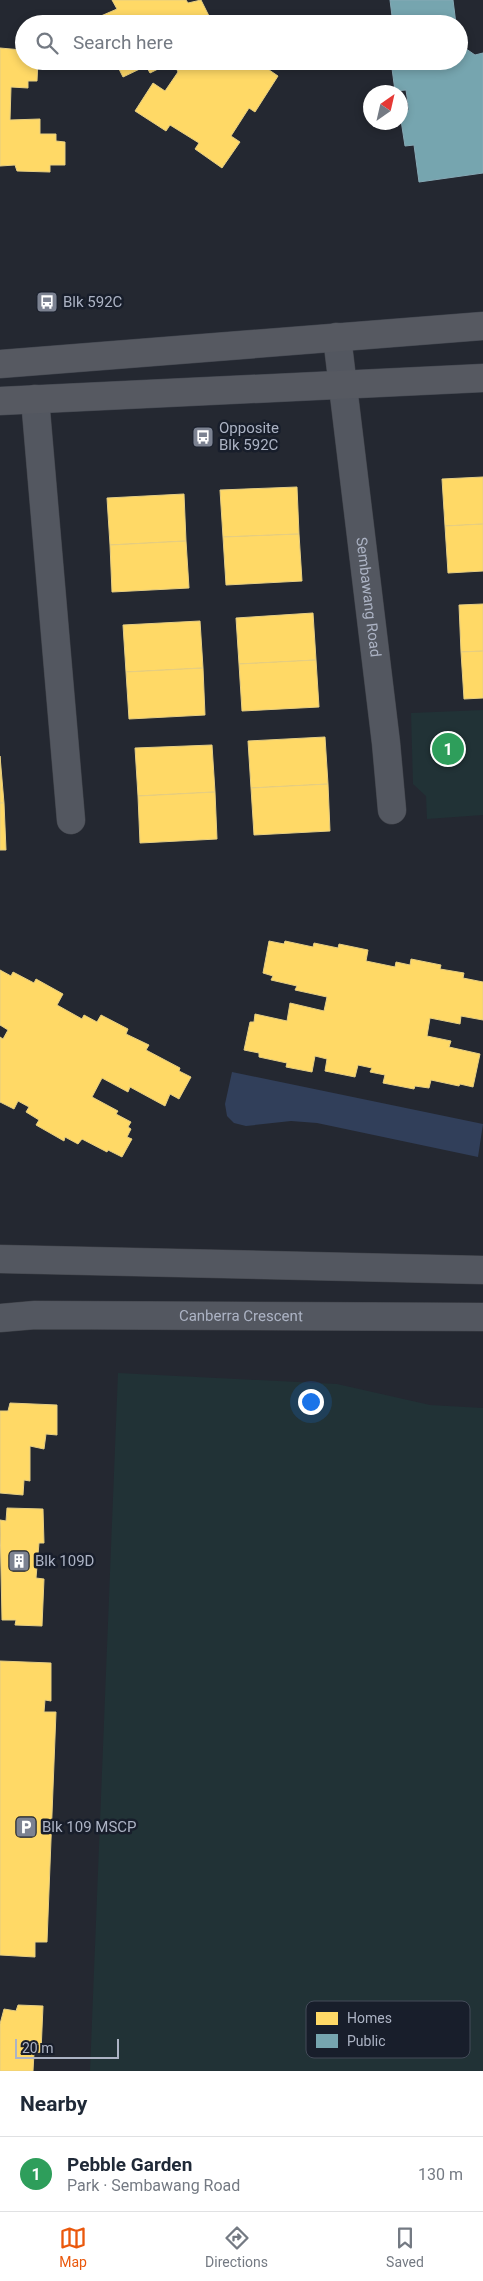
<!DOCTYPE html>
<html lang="en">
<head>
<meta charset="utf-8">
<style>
  :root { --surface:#fff; --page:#f2f2f3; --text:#1f2937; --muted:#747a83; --line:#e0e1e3; --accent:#ea580c }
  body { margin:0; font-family:Roboto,sans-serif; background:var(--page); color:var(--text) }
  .compass { position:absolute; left:363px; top:85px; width:45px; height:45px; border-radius:50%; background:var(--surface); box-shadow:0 2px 8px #0003; rotate:34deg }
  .scale { position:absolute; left:15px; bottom:12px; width:104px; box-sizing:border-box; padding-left:5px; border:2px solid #acb3c4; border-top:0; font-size:14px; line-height:18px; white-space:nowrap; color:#acb3c4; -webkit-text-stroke:4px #181e2b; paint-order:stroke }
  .you { position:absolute; left:310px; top:1401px; width:18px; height:18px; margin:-12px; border:4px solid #fff; border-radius:50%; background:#1a73e8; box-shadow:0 0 0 8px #1a73e833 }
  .badge { display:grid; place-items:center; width:32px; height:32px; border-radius:50%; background:var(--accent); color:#fff; font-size:16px; font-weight:700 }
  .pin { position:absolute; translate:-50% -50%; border:2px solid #fff; box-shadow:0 1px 5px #0006 }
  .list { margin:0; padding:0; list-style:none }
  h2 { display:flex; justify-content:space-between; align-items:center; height:65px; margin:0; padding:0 20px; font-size:21px }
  h2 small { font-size:16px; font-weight:400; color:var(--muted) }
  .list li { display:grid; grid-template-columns:32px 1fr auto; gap:15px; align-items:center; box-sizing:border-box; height:75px; padding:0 20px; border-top:1px solid var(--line) }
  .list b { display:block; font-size:19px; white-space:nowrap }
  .list p { margin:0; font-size:16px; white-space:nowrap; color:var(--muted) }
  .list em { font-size:16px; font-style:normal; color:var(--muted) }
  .icon { flex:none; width:28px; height:28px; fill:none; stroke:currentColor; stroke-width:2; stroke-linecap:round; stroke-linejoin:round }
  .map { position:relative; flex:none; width:483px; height:2071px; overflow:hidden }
  .search { position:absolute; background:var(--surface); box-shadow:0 2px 8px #0003; left:15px; right:15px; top:15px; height:55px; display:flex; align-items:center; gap:12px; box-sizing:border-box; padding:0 18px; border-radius:28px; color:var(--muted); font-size:19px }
  .sheet { height:140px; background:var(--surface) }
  nav { display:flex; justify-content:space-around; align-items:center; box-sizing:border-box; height:70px; border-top:1px solid var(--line); background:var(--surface); font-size:14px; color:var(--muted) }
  nav a { display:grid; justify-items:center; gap:2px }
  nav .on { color:var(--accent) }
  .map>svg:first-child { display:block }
  .green { fill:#213236 }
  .water { fill:#313f5a }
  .homes { fill:#ffd966; stroke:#e6ce82 }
  .public { fill:#76a5af; stroke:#86a9b5 }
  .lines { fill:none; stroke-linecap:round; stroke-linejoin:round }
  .minor-casing { stroke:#40434a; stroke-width:29 }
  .major-casing { stroke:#41454e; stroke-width:29 }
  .minor { stroke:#535760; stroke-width:28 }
  .major { stroke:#565961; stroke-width:28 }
  .labels { text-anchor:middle; stroke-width:5; stroke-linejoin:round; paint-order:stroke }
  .poi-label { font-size:15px; fill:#acb3c4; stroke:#181e2b; text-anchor:start }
  .street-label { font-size:15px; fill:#acb3c4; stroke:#181e2b }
  .key { fill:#181e2b; stroke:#444b59; stroke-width:1 }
  .key-label { font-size:14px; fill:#acb3c4 }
</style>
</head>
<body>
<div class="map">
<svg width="483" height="2071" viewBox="0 0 483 2071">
  <rect width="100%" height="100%" fill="#242831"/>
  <g class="green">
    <path d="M 483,710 L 483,815 L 427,819 L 426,796 L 413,784 L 411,713 Z"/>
    <path d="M 118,1373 L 337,1384 L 430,1405 L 483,1408 L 483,2071 L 90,2071 Z"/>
  </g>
  <path class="water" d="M 232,1072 L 483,1124 L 478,1157 L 317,1123 L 291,1121 L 246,1126 L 234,1123 L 227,1116 L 225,1104 Z"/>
  <g class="homes">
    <path d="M 112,0 L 186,0 L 188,3 L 201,0 L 213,24 L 97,24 L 94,19 L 117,9 Z"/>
    <path d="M 0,48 L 22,50 L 21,56 L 24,56 L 24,61 L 38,61 L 37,81 L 28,81 L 28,88 L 11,87 L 10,120 L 40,119 L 40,134 L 56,134 L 56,141 L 65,142 L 65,165 L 50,165 L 50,172 L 17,171 L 15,165 L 0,166 Z"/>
    <path d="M 115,61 L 159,61 L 162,67 L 150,73 L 146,66 L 123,77 Z"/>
    <path d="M 173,61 L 184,61 L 194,69 L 199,61 L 256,61 L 278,76 L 255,112 L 249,108 L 231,136 L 240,142 L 222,168 L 195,149 L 199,143 L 170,125 L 166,131 L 135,111 L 153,83 L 165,91 L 178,72 Z"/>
    <path d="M 483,477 L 483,524 L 445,526 L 442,479 Z"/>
    <path d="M 297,487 L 299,534 L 223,537 L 220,490 Z"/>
    <path d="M 184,494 L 186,541 L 110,545 L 107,498 Z"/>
    <path d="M 483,524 L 483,571 L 448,573 L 445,526 Z"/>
    <path d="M 299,534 L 302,581 L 226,585 L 223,537 Z"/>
    <path d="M 186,541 L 189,588 L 112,592 L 110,545 Z"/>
    <path d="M 483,604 L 483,651 L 461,652 L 459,605 Z"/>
    <path d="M 313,613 L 316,660 L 239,664 L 236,618 Z"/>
    <path d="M 200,621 L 203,668 L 126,672 L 123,625 Z"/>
    <path d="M 483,651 L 483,698 L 464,699 L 461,652 Z"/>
    <path d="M 316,660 L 319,707 L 242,711 L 239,664 Z"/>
    <path d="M 203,668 L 205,715 L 129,719 L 126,672 Z"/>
    <path d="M 325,737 L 328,784 L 251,788 L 248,741 Z"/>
    <path d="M 212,745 L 215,792 L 138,796 L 135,748 Z"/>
    <path d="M 0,756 L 4,803 L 0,803 Z"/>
    <path d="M 328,784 L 330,831 L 254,835 L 251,788 Z"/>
    <path d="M 215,792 L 217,839 L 140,843 L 138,796 Z"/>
    <path d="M 0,803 L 4,803 L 6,850 L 0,850 Z"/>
    <path d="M 269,941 L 284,944 L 285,941 L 313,947 L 314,943 L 338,948 L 339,944 L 368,950 L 366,961 L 395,967 L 396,962 L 410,965 L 411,959 L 441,965 L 440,969 L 464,973 L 463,978 L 483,982 L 483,1020 L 461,1016 L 460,1024 L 430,1018 L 427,1036 L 451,1041 L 449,1047 L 480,1054 L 473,1087 L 460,1084 L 459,1086 L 431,1080 L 429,1088 L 415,1086 L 414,1089 L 383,1083 L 385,1075 L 370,1072 L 372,1068 L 358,1065 L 355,1077 L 325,1071 L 327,1059 L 315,1056 L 312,1072 L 286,1067 L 287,1063 L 259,1057 L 259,1053 L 244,1050 L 250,1022 L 254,1022 L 255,1014 L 287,1021 L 290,1003 L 324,1011 L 327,997 L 295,990 L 297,986 L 271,980 L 273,976 L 263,973 Z"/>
    <path d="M 0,970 L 11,976 L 13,972 L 34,983 L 36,979 L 63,994 L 57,1005 L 82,1019 L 84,1015 L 97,1022 L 101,1015 L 128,1029 L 126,1034 L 149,1045 L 146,1050 L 180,1068 L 179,1071 L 191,1077 L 179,1099 L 170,1094 L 165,1106 L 130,1087 L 128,1092 L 102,1078 L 92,1097 L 118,1111 L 116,1114 L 131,1122 L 128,1127 L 131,1129 L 127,1137 L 132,1139 L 122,1157 L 108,1150 L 107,1152 L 82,1139 L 78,1144 L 65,1137 L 64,1141 L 36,1125 L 39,1120 L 26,1112 L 29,1107 L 18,1101 L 14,1109 L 0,1102 L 0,1037 L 3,1039 L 8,1030 L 0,1025 Z"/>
    <path d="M 10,1403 L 57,1405 L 57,1435 L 46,1434 L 44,1449 L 30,1446 L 30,1481 L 24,1480 L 23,1495 L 0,1493 L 0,1411 L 8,1411 Z"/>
    <path d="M 7,1508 L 43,1509 L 44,1543 L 39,1543 L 36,1578 L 44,1579 L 42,1626 L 15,1625 L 16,1620 L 2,1620 L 0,1520 L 6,1521 Z"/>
    <path d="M 0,1661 L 51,1663 L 51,1701 L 45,1700 L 44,1712 L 56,1712 L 47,1942 L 35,1942 L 35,1957 L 0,1955 Z"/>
    <path d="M 18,2005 L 43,2006 L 41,2052 L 34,2053 L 33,2071 L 0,2071 L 0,2024 L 4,2009 L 16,2011 Z"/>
  </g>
  <g class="public">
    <path d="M 390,0 L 453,0 L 456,24 L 393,24 Z"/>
    <path d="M 459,44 L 475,55 L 483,53 L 483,173 L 419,182 L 414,145 L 405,146 L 400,114 L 400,111 L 409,110 L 406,90 L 395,91 L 391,61 L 459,61 Z"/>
  </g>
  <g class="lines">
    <g class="minor-casing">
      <g id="minor">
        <path id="s1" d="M 337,337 L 386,743 L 392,810"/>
        <path d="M 35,399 L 71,820"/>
        <path d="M 0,1259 L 483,1270"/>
        <path id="s2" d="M 0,1318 L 35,1315 L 483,1317"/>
      </g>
    </g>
    <g class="major-casing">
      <g id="major">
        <path d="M 0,364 L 483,326"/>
        <path d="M 0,401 L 483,378"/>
      </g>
    </g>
    <use href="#minor" class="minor"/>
    <use href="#major" class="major"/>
  </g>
  <defs>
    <g id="bus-square" transform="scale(1.125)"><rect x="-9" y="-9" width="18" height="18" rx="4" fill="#7c8291" stroke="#181e2b"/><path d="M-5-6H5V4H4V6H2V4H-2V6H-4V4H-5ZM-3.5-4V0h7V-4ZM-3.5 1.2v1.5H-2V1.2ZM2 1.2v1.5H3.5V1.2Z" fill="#fff"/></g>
    <g id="building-square" transform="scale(1.125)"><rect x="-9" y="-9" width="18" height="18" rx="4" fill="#7c8291" stroke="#181e2b"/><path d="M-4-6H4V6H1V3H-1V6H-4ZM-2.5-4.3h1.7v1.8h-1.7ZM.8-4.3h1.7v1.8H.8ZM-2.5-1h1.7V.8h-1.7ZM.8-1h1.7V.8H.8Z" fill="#fff"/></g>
    <g id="parking-square" transform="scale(1.125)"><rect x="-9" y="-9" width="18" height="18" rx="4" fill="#7c8291" stroke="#181e2b"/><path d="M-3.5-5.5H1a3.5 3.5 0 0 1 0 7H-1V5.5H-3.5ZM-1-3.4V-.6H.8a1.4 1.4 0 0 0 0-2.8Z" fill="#fff"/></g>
  </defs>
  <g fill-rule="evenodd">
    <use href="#bus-square" x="47" y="302"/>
    <use href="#bus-square" x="203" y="437"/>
    <use href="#building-square" x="19" y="1561"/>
    <use href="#parking-square" x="26" y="1827"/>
  </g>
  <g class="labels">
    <g class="poi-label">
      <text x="63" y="307">Blk 592C</text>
      <text x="219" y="433">Opposite<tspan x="219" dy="17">Blk 592C</tspan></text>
      <text x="35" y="1566">Blk 109D</text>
      <text x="42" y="1832">Blk 109 MSCP</text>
    </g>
    <g class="street-label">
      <text dy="5" stroke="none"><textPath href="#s1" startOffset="262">Sembawang Road</textPath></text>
      <text dy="5" stroke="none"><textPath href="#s2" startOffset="241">Canberra Crescent</textPath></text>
    </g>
  </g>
  <rect x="306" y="2001" width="164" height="57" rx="8" class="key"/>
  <rect x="316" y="2012" width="22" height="13" fill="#ffd966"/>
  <rect x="316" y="2034" width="22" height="14" fill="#76a5af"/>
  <g class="key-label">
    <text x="347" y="2023">Homes</text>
    <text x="347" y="2046">Public</text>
  </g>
</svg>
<svg class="compass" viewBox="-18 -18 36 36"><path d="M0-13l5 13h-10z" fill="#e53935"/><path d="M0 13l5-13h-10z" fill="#747a83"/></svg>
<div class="scale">20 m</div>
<div class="you"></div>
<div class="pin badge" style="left:448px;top:749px;background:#2e9e5b">1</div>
<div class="search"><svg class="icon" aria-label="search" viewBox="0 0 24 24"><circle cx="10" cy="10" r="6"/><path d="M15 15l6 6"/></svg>Search here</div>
</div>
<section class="sheet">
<h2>Nearby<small></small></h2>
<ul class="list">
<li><span class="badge" style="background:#2e9e5b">1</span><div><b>Pebble Garden</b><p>Park · Sembawang Road</p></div><em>130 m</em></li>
</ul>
</section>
<nav>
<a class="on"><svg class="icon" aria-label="map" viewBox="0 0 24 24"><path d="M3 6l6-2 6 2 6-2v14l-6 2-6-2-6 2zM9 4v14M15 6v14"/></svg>Map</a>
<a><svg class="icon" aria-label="directions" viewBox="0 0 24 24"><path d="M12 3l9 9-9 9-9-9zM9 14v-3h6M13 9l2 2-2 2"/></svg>Directions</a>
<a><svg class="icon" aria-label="saved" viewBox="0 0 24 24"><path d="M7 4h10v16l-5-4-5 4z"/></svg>Saved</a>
</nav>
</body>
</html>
